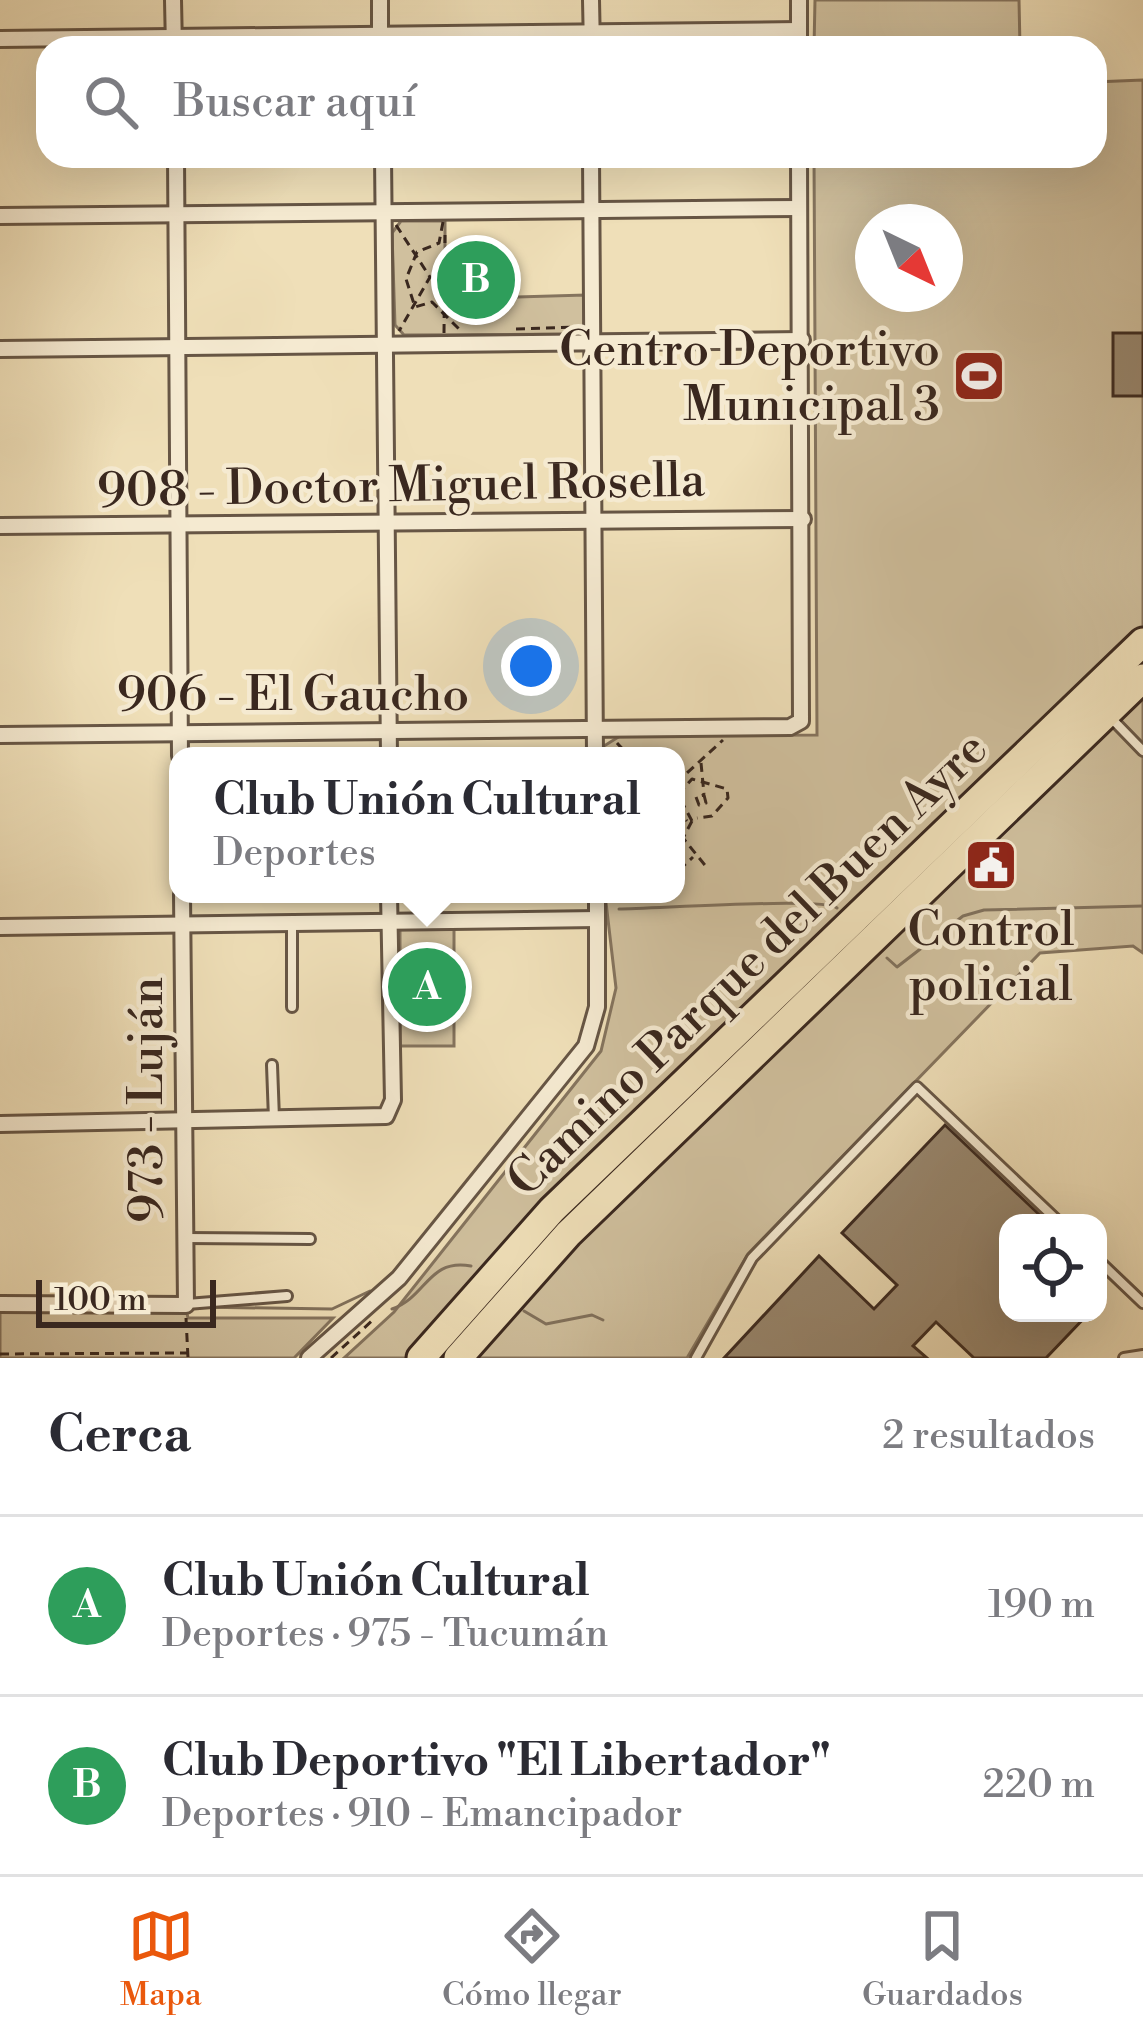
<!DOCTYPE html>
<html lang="es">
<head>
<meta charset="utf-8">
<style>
  :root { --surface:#fff; --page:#f7f7f7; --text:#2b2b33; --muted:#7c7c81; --line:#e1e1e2; --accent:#ea580c }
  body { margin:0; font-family:"Libre Bodoni",serif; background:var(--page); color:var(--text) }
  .controls { position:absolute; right:36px; bottom:36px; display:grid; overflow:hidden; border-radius:24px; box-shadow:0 12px 48px #0002 }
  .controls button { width:108px; height:108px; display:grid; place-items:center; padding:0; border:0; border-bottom:3px solid var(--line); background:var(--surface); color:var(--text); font:60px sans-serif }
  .compass { position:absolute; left:855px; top:204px; width:108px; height:108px; border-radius:50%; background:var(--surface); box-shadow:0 12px 48px #0002; rotate:137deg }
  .scale { position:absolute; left:36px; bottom:30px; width:180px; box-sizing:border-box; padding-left:12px; border:6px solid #3a281f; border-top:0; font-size:33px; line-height:42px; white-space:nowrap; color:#3a281f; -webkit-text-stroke:9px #f5ead1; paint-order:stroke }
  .you { position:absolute; left:531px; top:666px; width:42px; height:42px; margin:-30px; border:9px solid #fff; border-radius:50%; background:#1a73e8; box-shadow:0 0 0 18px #1a73e833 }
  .badge { display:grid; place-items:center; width:78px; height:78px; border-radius:50%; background:var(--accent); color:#fff; font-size:39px; font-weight:700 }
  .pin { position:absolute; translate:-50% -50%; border:6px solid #fff; box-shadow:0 3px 12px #0006 }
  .popup { position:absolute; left:169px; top:747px; width:516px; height:156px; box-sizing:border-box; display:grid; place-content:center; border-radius:24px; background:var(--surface); filter:drop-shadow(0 3px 9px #0005); font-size:39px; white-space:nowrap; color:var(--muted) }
  .popup b { font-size:45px; color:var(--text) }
  .popup::after { content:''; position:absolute; left:50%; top:100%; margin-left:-24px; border:24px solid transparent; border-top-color:var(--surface) }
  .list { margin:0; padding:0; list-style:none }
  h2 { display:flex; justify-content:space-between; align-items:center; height:156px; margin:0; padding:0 48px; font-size:51px }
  h2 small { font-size:39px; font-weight:400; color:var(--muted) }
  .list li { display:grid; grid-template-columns:78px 1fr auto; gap:36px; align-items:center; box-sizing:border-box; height:180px; padding:0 48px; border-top:3px solid var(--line) }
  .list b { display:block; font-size:45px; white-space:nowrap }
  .list p { margin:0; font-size:39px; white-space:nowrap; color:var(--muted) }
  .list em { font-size:39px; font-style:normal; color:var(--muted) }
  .icon { flex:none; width:66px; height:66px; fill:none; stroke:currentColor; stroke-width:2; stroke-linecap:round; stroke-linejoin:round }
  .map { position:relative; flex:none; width:1143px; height:1358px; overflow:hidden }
  .search { position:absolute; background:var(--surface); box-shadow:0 12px 48px #0002; left:36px; right:36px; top:36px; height:132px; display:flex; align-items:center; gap:30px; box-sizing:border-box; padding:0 42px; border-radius:36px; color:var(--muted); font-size:45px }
  .sheet { height:516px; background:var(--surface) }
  nav { display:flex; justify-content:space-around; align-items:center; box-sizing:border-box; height:168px; border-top:3px solid var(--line); background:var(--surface); font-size:33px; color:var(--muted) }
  nav a { display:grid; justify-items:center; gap:6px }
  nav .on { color:var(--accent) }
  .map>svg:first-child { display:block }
  .green { fill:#d0c09e; stroke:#85745e; stroke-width:3; fill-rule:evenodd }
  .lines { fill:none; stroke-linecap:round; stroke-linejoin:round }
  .stream { stroke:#81715c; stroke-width:3 }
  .building { fill:#98876f; stroke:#3a281f; stroke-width:3 }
  .lane-casing { stroke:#675645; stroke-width:14 }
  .street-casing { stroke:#675645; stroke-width:20 }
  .highway-casing { stroke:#3a281f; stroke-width:33 }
  .path { stroke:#3a281f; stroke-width:3; stroke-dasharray:9 6; stroke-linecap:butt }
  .lane { stroke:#f5ead1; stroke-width:8 }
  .street { stroke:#f5ead1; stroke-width:14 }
  .highway { stroke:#efdfb8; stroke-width:27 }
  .labels { text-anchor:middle; stroke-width:9; stroke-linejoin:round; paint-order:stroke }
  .poi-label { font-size:48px; fill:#3a281f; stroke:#f5ead1; text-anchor:end }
  .street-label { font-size:48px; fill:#3a281f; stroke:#f5ead1 }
</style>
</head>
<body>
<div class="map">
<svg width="1143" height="1358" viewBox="0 0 1143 1358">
  <rect width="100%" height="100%" fill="#efdfb8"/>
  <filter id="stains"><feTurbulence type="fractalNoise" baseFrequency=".00167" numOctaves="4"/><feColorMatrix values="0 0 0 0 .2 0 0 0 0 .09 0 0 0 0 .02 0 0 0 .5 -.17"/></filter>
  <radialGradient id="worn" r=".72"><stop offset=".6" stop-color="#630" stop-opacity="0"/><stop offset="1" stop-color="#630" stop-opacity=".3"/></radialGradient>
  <g class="green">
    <path d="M 815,0 L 1019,0 L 1020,48 L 814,48 Z"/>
    <path d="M 1143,80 L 1143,953 L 1133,946 L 1040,953 L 748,1254 L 687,1358 L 344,1358 L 394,1312 L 601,1051 L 616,988 L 605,894 L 676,894 L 676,756 L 604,756 L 604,746 L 620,736 L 817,735 L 814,156 L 1095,156 L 1095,82 ZM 873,222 L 945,222 L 945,294 L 873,294 Z"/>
    <path d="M 401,221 L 445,221 L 445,299 L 585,295 L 584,328 L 577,334 L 404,335 L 395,325 L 392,233 Z"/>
    <rect x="400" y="928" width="54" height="118"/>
    <path d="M 186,1309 L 188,1318 L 333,1318 L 294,1358 L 0,1358 L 0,1311 Z"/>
  </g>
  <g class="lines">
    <g class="stream">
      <path d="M 619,909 C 653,909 823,897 837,908"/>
      <path d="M 887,958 L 897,967 L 963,916 L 984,910 L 1143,906"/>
      <path d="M 196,1307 L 332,1309 L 370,1291"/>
      <path d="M 392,1309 C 427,1297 428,1258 471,1266"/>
      <path d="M 524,1311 L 546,1324 L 592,1315 L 603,1320"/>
    </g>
  </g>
  <g class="building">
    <rect x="1113" y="333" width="30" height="63"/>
    <path d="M 945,1125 L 1048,1223 L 1008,1223 L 1008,1313 L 1089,1313 L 1046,1358 L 974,1358 L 936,1322 L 913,1346 L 927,1358 L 724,1358 L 819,1256 L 874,1309 L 897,1285 L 842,1233 Z"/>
  </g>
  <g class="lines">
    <g class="lane-casing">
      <g id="lane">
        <path d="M 1112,719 L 1143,751"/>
        <path d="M 292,924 L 292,1007"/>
        <path d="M 272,1065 L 274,1119"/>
        <path d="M 185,1238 L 310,1239"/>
        <path d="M 1098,1260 L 1143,1303"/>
        <path d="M 187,1304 L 287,1296"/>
        <path d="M 696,1358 L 752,1258 L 917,1087 L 1060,1223"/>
        <path d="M 1124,1358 L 1143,1355"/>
      </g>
    </g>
    <g class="street-casing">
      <g id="street">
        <path d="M 173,0 L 174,48"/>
        <path d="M 380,0 L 380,48"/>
        <path d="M 591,0 L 592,48"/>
        <path d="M 799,0 L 799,48"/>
        <path d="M 0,39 L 799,30"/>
        <path d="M 176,156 L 180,756"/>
        <path d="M 383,156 L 389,756"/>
        <path d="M 591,156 L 595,756"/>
        <path d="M 0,216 L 799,208"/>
        <path d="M 0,349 L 802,340"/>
        <path d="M 0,526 L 803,519"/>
        <path d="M 0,735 L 790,727 L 801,721 L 799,156"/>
        <path d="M 0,927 L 597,919"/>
        <path d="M 0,1124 L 386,1116 L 393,1100 L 389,894"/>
        <path d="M 0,1304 L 186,1305 L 182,894"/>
        <path d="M 309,1358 L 399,1278 L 586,1046 L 597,1007 L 597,894"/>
      </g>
    </g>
    <g class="highway-casing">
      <g id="highway">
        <path d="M 421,1358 L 552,1210 L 1143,642"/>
        <path d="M 458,1358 L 568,1234 L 1143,678"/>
      </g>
    </g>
    <g class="path">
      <path d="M 443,222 L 439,243 L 417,252 L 406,279 L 415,307 L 432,302 L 459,329"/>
      <path d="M 396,225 L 430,277 L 399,331"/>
      <path d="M 516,329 L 578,327"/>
      <path d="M 444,333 L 445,235"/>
      <path d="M 617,743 L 629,756"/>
      <path d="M 701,763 L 704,794"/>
      <path d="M 676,783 L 723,740"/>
      <path d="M 704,795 L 706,803 L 699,805 L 696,797 Z"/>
      <path d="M 676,809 L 687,821"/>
      <path d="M 692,821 L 678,795 L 692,779 L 727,789 L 728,798 L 712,816 L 697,818"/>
      <path d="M 692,821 L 683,838 L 708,869"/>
      <path d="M 679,870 L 693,857"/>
      <path d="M 186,1318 L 188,1358"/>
      <path d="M 0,1354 L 188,1353"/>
      <path d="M 331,1358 L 374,1319"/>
    </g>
    <use href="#lane" class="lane"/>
    <use href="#street" class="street"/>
    <use href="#highway" class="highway"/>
  </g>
  <defs>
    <g id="stadium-square" transform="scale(2.7)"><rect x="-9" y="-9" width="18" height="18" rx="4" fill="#8f2418" stroke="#f5ead1"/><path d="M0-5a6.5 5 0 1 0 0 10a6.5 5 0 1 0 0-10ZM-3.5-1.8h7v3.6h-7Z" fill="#fff"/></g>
    <g id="civic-square" transform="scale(2.7)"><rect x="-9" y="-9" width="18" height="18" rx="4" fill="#8f2418" stroke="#f5ead1"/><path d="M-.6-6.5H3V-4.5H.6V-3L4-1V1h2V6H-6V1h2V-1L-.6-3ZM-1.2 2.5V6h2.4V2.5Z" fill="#fff"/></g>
  </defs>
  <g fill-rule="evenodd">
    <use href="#stadium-square" x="979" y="376"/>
    <use href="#civic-square" x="991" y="865"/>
  </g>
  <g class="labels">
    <g class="poi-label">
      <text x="940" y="365">Centro Deportivo<tspan x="940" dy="55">Municipal 3</tspan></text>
      <text x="991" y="945" text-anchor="middle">Control<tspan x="991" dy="55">policial</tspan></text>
    </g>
    <g class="street-label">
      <text transform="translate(401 484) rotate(-1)" y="17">908 - Doctor Miguel Rosella</text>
      <text x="293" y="710">906 - El Gaucho</text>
      <text transform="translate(746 963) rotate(-44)" y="17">Camino Parque del Buen Ayre</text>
      <text transform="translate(145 1100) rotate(-90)" y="17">973 - Luján</text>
    </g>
  </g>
  <rect width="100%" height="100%" filter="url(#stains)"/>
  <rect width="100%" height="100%" fill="url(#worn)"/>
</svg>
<div class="controls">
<button><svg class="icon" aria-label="locate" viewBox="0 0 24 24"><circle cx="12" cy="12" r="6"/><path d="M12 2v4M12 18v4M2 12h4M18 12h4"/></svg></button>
</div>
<svg class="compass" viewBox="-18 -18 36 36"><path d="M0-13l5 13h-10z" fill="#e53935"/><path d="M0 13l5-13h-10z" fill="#7c7c81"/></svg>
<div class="scale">100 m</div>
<div class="you"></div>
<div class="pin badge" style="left:427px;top:987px;background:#2e9e5b">A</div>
<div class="popup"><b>Club Unión Cultural</b>Deportes</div>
<div class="pin badge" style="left:476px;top:280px;background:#2e9e5b">B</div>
<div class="search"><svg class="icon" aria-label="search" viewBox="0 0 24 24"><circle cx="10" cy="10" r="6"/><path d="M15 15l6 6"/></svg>Buscar aquí</div>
</div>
<section class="sheet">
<h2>Cerca<small>2 resultados</small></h2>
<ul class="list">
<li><span class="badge" style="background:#2e9e5b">A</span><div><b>Club Unión Cultural</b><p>Deportes · 975 - Tucumán</p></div><em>190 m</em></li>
<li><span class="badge" style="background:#2e9e5b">B</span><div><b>Club Deportivo &quot;El Libertador&quot;</b><p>Deportes · 910 - Emancipador</p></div><em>220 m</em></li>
</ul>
</section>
<nav>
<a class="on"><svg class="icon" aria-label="map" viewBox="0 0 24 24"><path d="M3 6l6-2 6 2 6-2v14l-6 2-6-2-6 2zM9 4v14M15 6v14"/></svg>Mapa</a>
<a><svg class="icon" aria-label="directions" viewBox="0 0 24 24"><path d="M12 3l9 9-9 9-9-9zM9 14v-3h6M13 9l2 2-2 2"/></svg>Cómo llegar</a>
<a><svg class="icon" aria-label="saved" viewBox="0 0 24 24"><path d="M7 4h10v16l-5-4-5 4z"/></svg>Guardados</a>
</nav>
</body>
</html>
